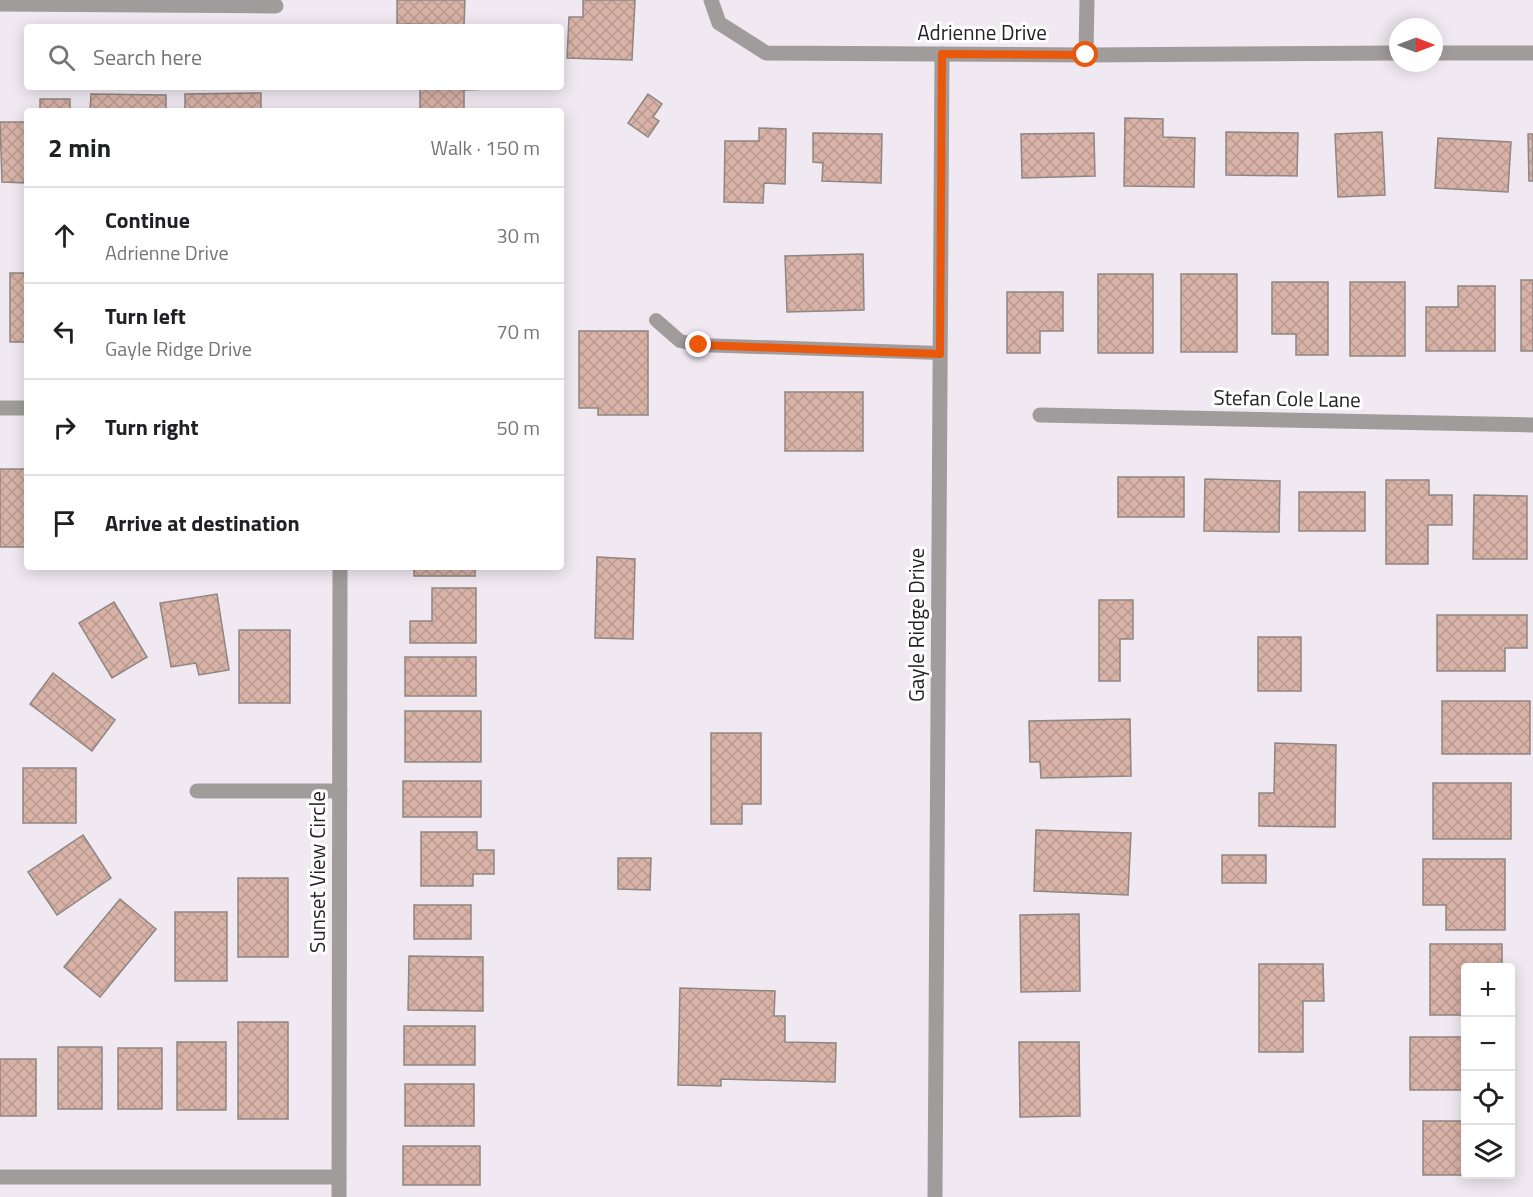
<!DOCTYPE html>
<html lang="en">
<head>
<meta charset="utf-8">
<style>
  :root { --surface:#fff; --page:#f2f2f2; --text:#202124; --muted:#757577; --line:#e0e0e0 }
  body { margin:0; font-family:"Titillium Web",sans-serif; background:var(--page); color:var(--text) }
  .controls { position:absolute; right:18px; bottom:18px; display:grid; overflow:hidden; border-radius:6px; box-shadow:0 3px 15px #0003 }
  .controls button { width:54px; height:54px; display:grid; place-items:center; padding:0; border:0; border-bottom:2px solid var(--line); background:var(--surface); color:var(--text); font:30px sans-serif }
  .compass { position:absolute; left:1389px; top:18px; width:54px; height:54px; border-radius:50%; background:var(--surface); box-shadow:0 3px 15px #0003; rotate:90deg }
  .stop { position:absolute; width:18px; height:18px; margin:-14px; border:4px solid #ea580c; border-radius:50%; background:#fff }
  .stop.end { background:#ea580c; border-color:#fff; box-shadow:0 2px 6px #0008 }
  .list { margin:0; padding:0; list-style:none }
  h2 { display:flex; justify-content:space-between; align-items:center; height:78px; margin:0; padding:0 24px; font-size:26px }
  h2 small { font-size:20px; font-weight:400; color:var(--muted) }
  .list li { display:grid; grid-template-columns:39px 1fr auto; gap:18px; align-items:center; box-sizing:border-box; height:96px; padding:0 24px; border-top:2px solid var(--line) }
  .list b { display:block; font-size:22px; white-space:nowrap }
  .list p { margin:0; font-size:20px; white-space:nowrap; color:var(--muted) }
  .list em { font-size:20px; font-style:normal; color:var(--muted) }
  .icon { flex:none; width:33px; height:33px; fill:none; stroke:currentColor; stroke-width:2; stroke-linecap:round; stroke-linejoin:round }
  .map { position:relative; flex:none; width:1533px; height:1197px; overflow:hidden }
  .search { position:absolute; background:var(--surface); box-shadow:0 3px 15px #0003; left:24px; top:24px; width:540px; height:66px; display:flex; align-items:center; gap:15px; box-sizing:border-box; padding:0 21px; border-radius:6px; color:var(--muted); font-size:22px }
  .panel { position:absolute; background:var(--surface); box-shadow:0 3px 15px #0003; left:24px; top:108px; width:540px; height:462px; border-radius:6px }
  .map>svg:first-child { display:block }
  .building { fill:url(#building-cross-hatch); stroke:#8f8582; stroke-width:1.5 }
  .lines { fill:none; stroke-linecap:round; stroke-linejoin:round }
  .service { stroke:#a19c9c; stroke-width:14 }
  .minor { stroke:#a19c9c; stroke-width:15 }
  .route { stroke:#ea580c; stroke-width:8 }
  .labels { text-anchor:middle; stroke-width:6; stroke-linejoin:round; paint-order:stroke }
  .street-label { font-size:21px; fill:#252225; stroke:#fff }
</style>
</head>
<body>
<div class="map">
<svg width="1533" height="1197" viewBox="0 0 1533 1197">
  <defs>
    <pattern id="building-cross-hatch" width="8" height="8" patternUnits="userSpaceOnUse" patternTransform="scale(1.5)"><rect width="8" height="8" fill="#d8b2a7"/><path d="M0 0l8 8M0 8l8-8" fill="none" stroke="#b99990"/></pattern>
  </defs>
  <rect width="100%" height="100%" fill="#f0e9f1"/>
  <g class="building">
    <path d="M 397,0 L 465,0 L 464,25 L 397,24 Z"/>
    <path d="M 583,0 L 635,0 L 632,60 L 567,58 L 569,17 L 583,17 Z"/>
    <path d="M 420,87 L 489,87 L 489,89 L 464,90 L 464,111 L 420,111 Z"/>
    <path d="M 261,93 L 261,111 L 185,111 L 185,94 Z"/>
    <path d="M 91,94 L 166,95 L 166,111 L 90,111 Z"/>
    <path d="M 648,94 L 662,104 L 653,117 L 659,121 L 648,137 L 628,123 Z"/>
    <rect x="40" y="99" width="30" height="12"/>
    <path d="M 1125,118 L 1163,119 L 1163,137 L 1195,138 L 1194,187 L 1124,186 Z"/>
    <path d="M 0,122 L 27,122 L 27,183 L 2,182 Z"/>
    <path d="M 759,128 L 786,129 L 785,184 L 764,183 L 763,203 L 724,202 L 725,141 L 759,141 Z"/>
    <path d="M 1226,132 L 1298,133 L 1297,176 L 1226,175 Z"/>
    <path d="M 1382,132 L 1385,195 L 1338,197 L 1335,134 Z"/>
    <path d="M 813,133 L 882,134 L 881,183 L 822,181 L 823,163 L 813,162 Z"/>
    <path d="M 1094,133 L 1095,176 L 1022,178 L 1021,134 Z"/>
    <path d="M 1528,134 L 1533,134 L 1533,181 L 1529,181 Z"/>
    <path d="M 1438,138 L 1511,142 L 1508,192 L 1435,188 Z"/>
    <path d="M 863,254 L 864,310 L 787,312 L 785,256 Z"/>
    <rect x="10" y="273" width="17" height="69"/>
    <rect x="1098" y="274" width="55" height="79"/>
    <rect x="1181" y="274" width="56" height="78"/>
    <rect x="1521" y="280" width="12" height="71"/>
    <path d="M 1272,282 L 1328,282 L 1328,355 L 1296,355 L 1296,334 L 1272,334 Z"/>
    <rect x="1350" y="282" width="55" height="74"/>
    <path d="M 1458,286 L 1495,286 L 1495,351 L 1426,351 L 1426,307 L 1458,307 Z"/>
    <path d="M 1007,292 L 1063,292 L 1063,331 L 1040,331 L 1040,353 L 1007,353 Z"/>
    <path d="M 579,331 L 648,331 L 648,415 L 598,415 L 598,408 L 579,408 Z"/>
    <rect x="785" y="392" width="78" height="59"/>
    <rect x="0" y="469" width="27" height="78"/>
    <rect x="1118" y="477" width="66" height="40"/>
    <path d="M 1205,479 L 1280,481 L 1279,532 L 1204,531 Z"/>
    <path d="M 1386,480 L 1429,480 L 1429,495 L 1452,495 L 1452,525 L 1428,525 L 1428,564 L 1386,564 Z"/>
    <rect x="1299" y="492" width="66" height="39"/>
    <path d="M 1474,495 L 1527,496 L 1527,559 L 1473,559 Z"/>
    <path d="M 597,557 L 635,559 L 633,639 L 595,638 Z"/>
    <rect x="414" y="567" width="61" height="9"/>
    <path d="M 432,588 L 476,588 L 476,643 L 410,643 L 410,621 L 432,621 Z"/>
    <path d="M 217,594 L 229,670 L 199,675 L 196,663 L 171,667 L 160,603 Z"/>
    <path d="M 1099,600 L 1133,600 L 1133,639 L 1120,639 L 1120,681 L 1099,681 Z"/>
    <path d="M 114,602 L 147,657 L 112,678 L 79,623 Z"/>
    <path d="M 1437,615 L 1527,615 L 1527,648 L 1505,648 L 1505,671 L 1437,671 Z"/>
    <rect x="239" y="630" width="51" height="73"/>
    <rect x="1258" y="637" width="43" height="54"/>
    <rect x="405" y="657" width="71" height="39"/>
    <path d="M 53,673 L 115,720 L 92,751 L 30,704 Z"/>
    <rect x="1442" y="701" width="88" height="53"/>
    <rect x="405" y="711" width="76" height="51"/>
    <path d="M 1130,719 L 1131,776 L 1041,778 L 1040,762 L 1030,762 L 1029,721 Z"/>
    <path d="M 711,733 L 761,733 L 761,804 L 742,804 L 742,824 L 711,824 Z"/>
    <path d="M 1275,743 L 1336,745 L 1335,827 L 1259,826 L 1259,793 L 1274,793 Z"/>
    <rect x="23" y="768" width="53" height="55"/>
    <rect x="403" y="781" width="78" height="36"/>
    <rect x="1433" y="783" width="78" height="56"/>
    <path d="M 1036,830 L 1131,833 L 1128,895 L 1034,891 Z"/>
    <path d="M 421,832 L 477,832 L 477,850 L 494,850 L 494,874 L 473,874 L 473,886 L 421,886 Z"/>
    <path d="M 83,835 L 111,878 L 57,915 L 28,872 Z"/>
    <rect x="1222" y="855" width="44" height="28"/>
    <path d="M 618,858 L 651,858 L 650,890 L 618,889 Z"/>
    <path d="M 1423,859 L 1505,859 L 1505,930 L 1446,930 L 1446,905 L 1423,905 Z"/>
    <rect x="238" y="878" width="50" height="79"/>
    <path d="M 120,899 L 156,929 L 100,997 L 64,967 Z"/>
    <rect x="414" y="905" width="57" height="34"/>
    <rect x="175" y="912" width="52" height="69"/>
    <path d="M 1079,914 L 1080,991 L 1021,992 L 1020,915 Z"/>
    <path d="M 1430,944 L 1502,944 L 1502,968 L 1466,968 L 1466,1015 L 1430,1015 Z"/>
    <path d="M 409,956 L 483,957 L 483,1011 L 408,1010 Z"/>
    <path d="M 1259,964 L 1323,964 L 1324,1001 L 1303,1001 L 1303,1052 L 1259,1052 Z"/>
    <path d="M 680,988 L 775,991 L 774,1016 L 785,1016 L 785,1042 L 836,1043 L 835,1082 L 721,1079 L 721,1086 L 678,1085 Z"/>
    <rect x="238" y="1022" width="50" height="97"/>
    <rect x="404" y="1026" width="71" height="39"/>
    <rect x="1410" y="1037" width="56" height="53"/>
    <rect x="177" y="1042" width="49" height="68"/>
    <path d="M 1019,1042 L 1079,1042 L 1080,1116 L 1020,1117 Z"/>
    <rect x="58" y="1047" width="44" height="62"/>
    <rect x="118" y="1048" width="44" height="61"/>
    <rect x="0" y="1059" width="36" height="57"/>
    <rect x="405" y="1084" width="69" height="42"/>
    <path d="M 1423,1121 L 1466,1121 L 1466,1174 L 1502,1175 L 1423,1175 Z"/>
    <rect x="403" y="1146" width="77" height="39"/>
  </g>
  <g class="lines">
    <path class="service" d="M 656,320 L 680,341 L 699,345 L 940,353"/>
    <g class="minor">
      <path d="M 711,0 L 719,23 L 766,53 L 1086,55 L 1398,53"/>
      <path d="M 0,4 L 276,6"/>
      <path d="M 1434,53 L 1533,53"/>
      <path d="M 1086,55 L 1087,0"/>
      <path d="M 0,408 L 27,408"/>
      <path d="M 1040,415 L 1533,425"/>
      <path d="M 197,791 L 340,791"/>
      <path d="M 0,1177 L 339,1177"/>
      <path d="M 339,1197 L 340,567"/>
      <path d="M 935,1197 L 942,54"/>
    </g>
  </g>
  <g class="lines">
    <path class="route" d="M 699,345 L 940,354 L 942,54 L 1086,55"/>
  </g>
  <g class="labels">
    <g class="street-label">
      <text x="982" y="40">Adrienne Drive</text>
      <text transform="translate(1287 399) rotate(1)" y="7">Stefan Cole Lane</text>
      <text transform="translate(917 625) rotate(-90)" y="7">Gayle Ridge Drive</text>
      <text transform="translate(318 872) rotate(-90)" y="7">Sunset View Circle</text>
    </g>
  </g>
</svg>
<div class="controls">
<button>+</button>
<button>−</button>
<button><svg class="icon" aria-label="locate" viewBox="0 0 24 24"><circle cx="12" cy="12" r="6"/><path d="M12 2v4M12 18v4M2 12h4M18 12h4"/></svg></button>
<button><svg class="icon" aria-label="layers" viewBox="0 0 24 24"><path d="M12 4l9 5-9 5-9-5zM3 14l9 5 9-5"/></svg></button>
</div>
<svg class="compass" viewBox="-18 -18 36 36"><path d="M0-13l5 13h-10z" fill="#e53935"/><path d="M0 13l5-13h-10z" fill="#757577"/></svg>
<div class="stop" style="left:1086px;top:55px"></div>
<div class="stop end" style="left:699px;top:345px"></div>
<div class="search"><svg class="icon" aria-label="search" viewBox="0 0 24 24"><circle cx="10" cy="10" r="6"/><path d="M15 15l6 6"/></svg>Search here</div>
<section class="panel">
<h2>2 min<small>Walk · 150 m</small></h2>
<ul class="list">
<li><svg class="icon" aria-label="ahead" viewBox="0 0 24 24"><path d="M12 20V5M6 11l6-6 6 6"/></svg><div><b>Continue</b><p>Adrienne Drive</p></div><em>30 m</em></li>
<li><svg class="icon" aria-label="left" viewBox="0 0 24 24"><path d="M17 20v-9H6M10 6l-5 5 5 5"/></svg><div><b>Turn left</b><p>Gayle Ridge Drive</p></div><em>70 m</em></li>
<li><svg class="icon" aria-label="right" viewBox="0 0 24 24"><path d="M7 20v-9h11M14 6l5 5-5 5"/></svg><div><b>Turn right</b></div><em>50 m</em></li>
<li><svg class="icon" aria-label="arrive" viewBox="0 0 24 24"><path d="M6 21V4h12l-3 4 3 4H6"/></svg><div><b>Arrive at destination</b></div></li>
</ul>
</section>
</div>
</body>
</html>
